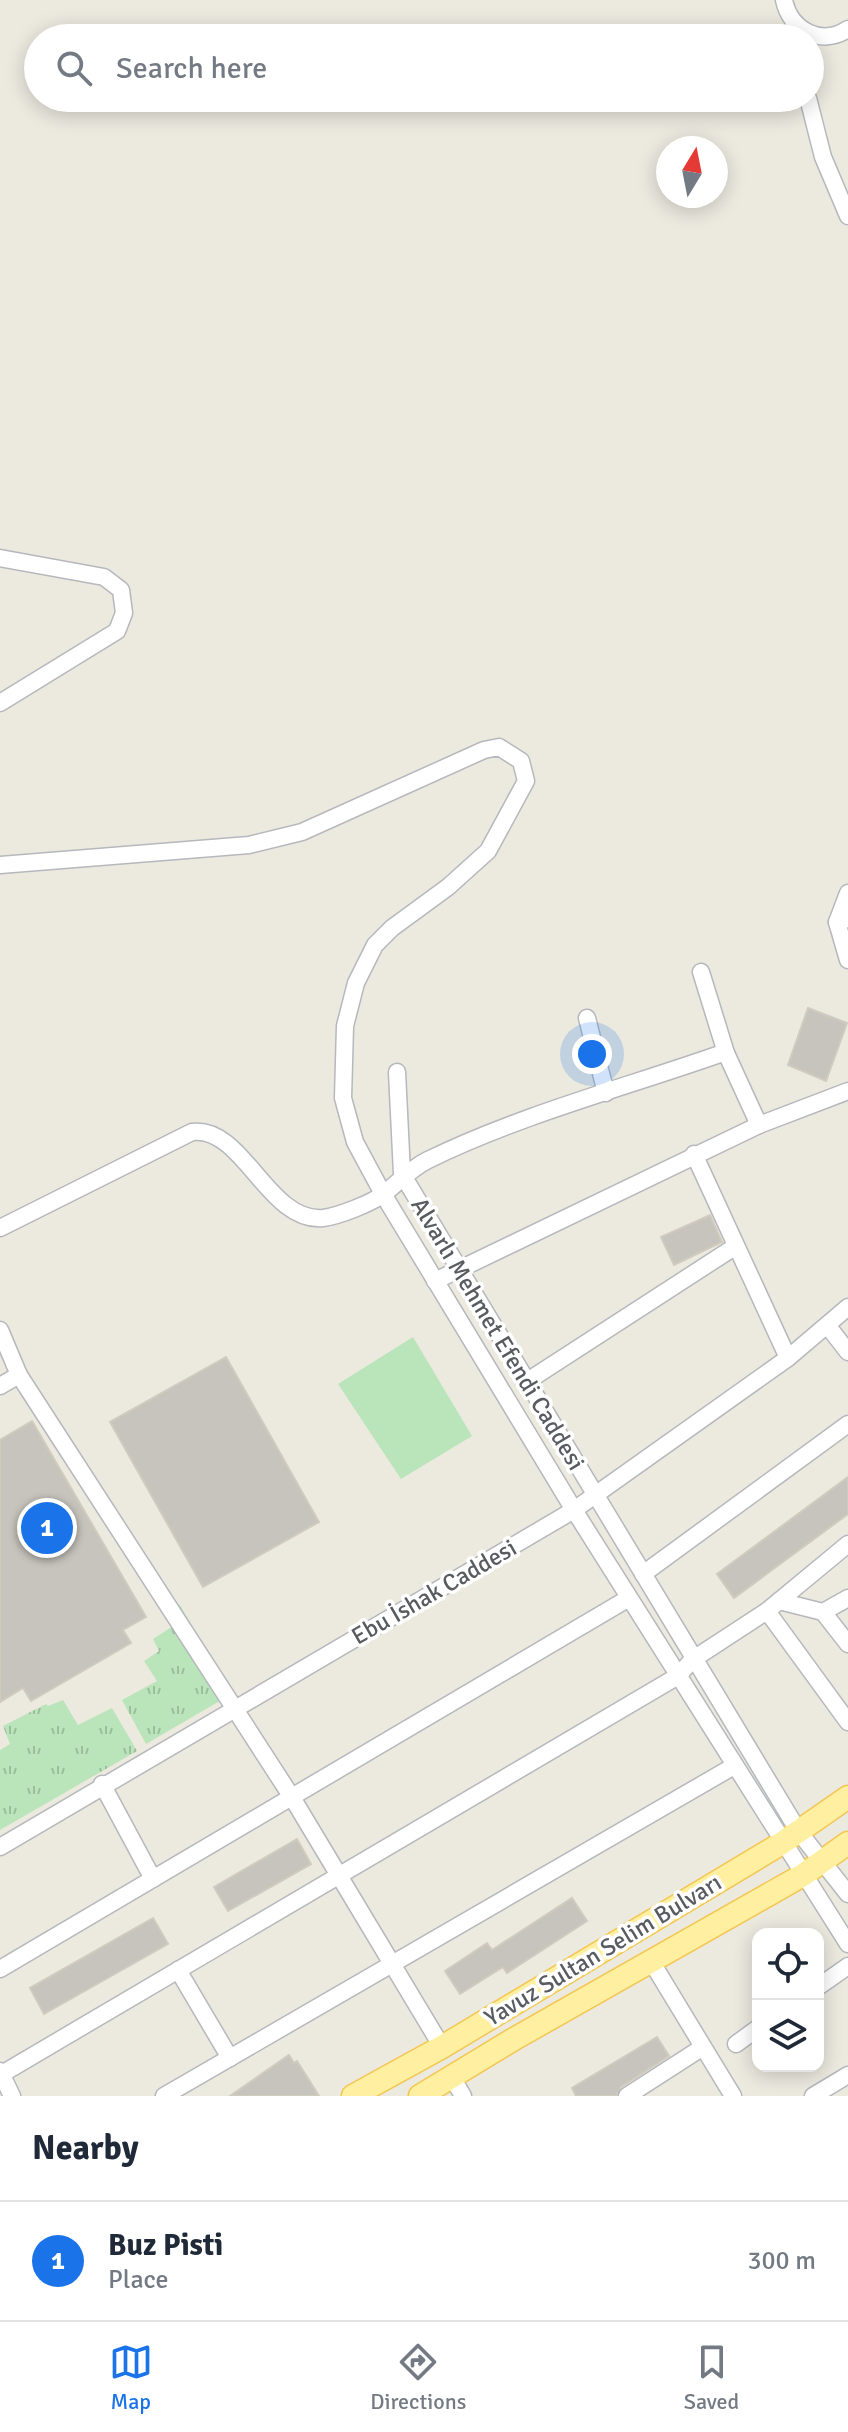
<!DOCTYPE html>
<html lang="en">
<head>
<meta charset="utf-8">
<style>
  :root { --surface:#fff; --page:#f2f2f3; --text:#1f2937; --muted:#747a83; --line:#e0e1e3; --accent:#1a73e8 }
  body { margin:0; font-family:Signika,sans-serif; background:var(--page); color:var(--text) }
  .controls { position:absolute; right:24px; bottom:24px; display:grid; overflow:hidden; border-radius:16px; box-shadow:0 4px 20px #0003 }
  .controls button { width:72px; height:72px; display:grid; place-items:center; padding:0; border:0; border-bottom:2px solid var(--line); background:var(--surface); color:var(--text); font:40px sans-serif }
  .compass { position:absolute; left:656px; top:136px; width:72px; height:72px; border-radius:50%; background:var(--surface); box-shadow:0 4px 20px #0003; rotate:10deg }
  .you { position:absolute; left:592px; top:1054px; width:28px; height:28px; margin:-20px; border:6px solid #fff; border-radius:50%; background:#1a73e8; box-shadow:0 0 0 12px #1a73e833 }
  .badge { display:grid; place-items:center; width:52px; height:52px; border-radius:50%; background:var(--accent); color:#fff; font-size:26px; font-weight:700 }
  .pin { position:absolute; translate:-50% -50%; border:4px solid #fff; box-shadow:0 2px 8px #0006 }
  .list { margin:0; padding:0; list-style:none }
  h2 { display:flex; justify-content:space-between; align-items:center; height:104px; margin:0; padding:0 32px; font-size:34px }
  h2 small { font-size:26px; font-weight:400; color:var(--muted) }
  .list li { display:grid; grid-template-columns:52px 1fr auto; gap:24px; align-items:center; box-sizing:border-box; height:120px; padding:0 32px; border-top:2px solid var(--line) }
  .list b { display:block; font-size:30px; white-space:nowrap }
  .list p { margin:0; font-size:26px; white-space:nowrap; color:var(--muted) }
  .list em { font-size:26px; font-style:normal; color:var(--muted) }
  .icon { flex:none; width:44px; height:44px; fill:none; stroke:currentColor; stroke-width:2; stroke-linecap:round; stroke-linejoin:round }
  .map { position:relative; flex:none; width:848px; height:2096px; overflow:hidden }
  .search { position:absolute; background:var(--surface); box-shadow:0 4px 20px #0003; left:24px; right:24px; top:24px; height:88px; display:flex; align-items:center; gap:20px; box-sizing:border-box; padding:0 28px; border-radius:44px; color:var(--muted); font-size:30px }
  .sheet { height:224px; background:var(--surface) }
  nav { display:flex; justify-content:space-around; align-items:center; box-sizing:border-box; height:112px; border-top:2px solid var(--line); background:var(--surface); font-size:22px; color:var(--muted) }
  nav a { display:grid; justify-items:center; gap:4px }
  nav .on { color:var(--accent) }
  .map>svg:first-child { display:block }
  .grass { fill:url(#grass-tufts) }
  .garden { fill:#bae5ba }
  .building { fill:#c7c4bd; stroke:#d1cbbe; stroke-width:2 }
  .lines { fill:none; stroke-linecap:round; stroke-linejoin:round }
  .minor-casing { stroke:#b5b8bd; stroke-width:19 }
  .major-casing { stroke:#f4c650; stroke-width:25 }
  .minor { stroke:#fff; stroke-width:16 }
  .major { stroke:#fff0a1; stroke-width:22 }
  .labels { text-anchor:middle; stroke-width:7; stroke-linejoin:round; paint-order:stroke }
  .street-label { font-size:24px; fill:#585c61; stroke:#fff }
</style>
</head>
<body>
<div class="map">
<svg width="848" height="2096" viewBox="0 0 848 2096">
  <defs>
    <pattern id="grass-tufts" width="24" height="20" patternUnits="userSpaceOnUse" patternTransform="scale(2)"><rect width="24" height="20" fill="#bae5ba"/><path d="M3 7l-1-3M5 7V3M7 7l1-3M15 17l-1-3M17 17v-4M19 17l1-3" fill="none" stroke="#9abd9b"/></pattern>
  </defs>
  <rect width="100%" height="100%" fill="#ece9df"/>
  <g class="grass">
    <path d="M 180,1605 L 230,1695 L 146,1744 L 122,1700 L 157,1681 L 144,1661 L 159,1651 L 153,1639 L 173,1626 L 166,1614 Z"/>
    <path d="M 63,1700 L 78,1725 L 112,1708 L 137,1751 L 0,1830 L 0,1750 L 10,1744 L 3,1726 L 46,1704 L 48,1706 Z"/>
  </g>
  <path class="garden" d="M 413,1337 L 472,1436 L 401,1479 L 338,1384 Z"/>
  <g class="building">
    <path d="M 808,1008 L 847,1023 L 826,1081 L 788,1065 Z"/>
    <path d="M 710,1215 L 722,1242 L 674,1265 L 661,1237 Z"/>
    <path d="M 226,1357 L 319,1522 L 203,1587 L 110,1422 Z"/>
    <path d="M 32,1421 L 146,1617 L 123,1630 L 131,1643 L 31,1701 L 23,1688 L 0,1702 L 0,1440 Z"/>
    <path d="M 848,1477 L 848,1514 L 734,1598 L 717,1574 Z"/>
    <path d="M 297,1839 L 311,1864 L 228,1911 L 214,1887 Z"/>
    <path d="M 572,1898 L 587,1921 L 507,1973 L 503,1967 L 460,1994 L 445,1971 L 487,1943 L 492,1950 Z"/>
    <path d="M 153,1918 L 168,1944 L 44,2014 L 30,1988 Z"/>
    <path d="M 657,2037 L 669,2056 L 621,2087 L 616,2096 L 576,2096 L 572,2088 Z"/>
    <path d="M 289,2055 L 294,2063 L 297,2061 L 319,2096 L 230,2096 Z"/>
  </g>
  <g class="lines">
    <g class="minor-casing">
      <g id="minor">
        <path d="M 784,0 C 790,30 821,47 848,29"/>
        <path d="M 808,98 L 823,157 L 848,216"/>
        <path d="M 0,558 L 104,577 L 121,590 L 124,613 L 117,631 L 0,703"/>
        <path d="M 0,865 L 249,845 L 302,832 L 484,750 L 499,747 L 521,761 L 526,781 L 488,851 L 448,887 L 392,928 L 375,945 L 356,983 L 345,1026 L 343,1098 L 355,1142 L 383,1194 L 574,1510 L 848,1944"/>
        <path d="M 848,919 L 837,922 L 848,960"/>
        <path d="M 837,922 L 848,893"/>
        <path d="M 701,972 L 726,1053"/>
        <path d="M 587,1018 L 606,1093"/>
        <path d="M 397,1072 L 402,1174 L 799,1832 L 848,1894"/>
        <path d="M 694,1154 L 788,1358"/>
        <path d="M 0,1228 L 192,1132 C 243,1125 268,1223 323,1218 C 339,1216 372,1203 385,1193 C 400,1181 410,1169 428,1160 C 520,1115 623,1088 720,1054 L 726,1053 L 759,1125 L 848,1091"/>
        <path d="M 435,1281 L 759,1125"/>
        <path d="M 827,1325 L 848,1352"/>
        <path d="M 0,1330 L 19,1375 L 293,1799 L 442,2047"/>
        <path d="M 526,1382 L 736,1246"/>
        <path d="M 0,1386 L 19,1375"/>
        <path d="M 643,1574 L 848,1424"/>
        <path d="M 779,1601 L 823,1612 L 848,1598"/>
        <path d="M 767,1611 L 848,1722"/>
        <path d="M 823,1612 L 848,1644"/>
        <path d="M 102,1784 L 153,1879"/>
        <path d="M 0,1847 L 574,1510 L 788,1358 L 848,1307"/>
        <path d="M 651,1961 L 733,2096"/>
        <path d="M 0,1969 L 629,1598"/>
        <path d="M 178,1970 L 230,2058"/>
        <path d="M 818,1987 L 848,1966"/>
        <path d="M 736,2044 L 758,2028"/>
        <path d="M 0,2071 L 12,2096"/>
        <path d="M 0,2075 L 678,1676 L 692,1660 L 767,1611 L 848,1544"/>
        <path d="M 452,2077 L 463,2096"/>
        <path d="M 164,2096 L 734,1766"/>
        <path d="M 627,2096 L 703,2047"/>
        <path d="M 813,2096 L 848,2075"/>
      </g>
    </g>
    <g class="major-casing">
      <g id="major">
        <path d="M 353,2096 L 442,2047 L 782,1843 L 848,1797"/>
        <path d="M 420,2096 L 514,2039 L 803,1875 L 848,1843"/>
      </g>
    </g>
    <use href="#minor" class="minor"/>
    <use href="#major" class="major"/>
  </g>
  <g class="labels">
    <g class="street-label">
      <text transform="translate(498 1334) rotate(59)" y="8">Alvarlı Mehmet Efendi Caddesi</text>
      <text transform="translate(434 1592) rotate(-30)" y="8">Ebu İshak Caddesi</text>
      <text transform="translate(603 1950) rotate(-31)" y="8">Yavuz Sultan Selim Bulvarı</text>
    </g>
  </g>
</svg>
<div class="controls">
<button><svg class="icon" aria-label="locate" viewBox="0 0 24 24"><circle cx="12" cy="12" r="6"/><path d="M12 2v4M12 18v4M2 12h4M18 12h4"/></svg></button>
<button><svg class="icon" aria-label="layers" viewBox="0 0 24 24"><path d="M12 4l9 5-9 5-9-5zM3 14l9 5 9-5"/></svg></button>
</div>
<svg class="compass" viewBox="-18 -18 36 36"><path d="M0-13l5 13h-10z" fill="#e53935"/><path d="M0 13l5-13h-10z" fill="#747a83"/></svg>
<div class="you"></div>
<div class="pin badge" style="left:47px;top:1528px">1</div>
<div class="search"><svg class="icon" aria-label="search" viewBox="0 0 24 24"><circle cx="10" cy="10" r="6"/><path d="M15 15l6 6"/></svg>Search here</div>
</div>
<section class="sheet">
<h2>Nearby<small></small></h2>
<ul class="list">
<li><span class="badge">1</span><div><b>Buz Pisti</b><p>Place</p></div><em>300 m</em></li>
</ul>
</section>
<nav>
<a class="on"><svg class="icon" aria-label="map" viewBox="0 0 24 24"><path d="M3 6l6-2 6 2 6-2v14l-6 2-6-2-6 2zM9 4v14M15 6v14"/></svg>Map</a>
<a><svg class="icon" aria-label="directions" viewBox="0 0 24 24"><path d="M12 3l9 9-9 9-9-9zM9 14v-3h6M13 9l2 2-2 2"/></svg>Directions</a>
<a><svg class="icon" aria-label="saved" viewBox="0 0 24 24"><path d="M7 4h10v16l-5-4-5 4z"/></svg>Saved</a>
</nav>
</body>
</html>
